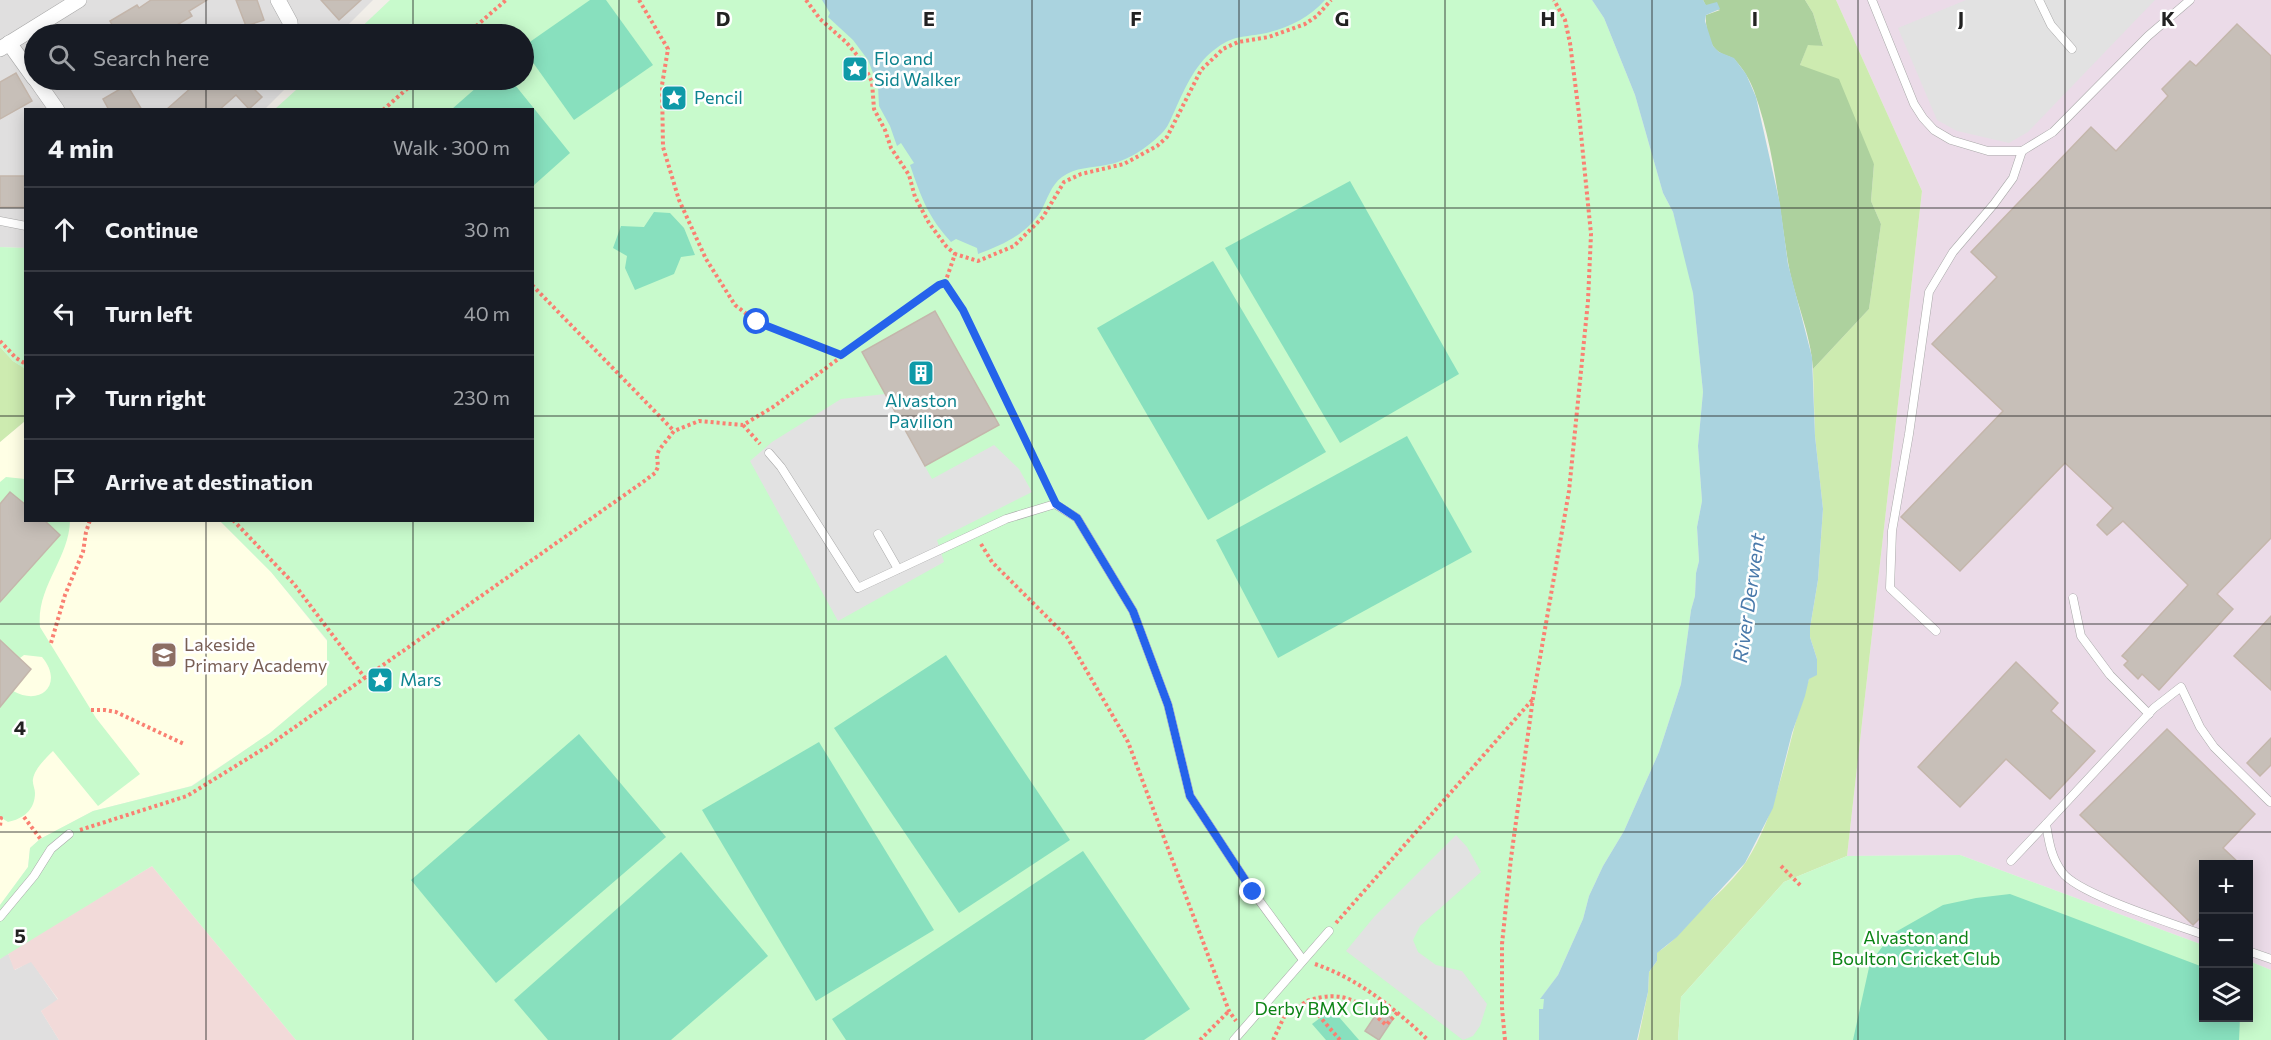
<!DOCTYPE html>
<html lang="en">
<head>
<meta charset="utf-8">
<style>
  :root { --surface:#171b24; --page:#20242c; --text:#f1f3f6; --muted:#9ea1a6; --line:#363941 }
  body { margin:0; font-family:Commissioner,sans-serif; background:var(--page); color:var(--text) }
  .controls { position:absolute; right:18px; bottom:18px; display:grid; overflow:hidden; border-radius:0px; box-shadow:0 3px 15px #0003 }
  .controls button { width:54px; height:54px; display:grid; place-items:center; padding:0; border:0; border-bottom:2px solid var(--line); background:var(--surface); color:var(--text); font:30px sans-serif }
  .stop { position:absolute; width:18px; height:18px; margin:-14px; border:4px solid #2563eb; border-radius:50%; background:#fff }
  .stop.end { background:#2563eb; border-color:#fff; box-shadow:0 2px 6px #0008 }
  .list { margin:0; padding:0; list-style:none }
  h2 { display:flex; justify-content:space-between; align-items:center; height:78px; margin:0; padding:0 24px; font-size:26px }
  h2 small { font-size:20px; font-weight:400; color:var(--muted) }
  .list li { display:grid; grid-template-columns:39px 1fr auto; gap:18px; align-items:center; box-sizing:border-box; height:84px; padding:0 24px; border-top:2px solid var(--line) }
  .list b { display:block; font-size:22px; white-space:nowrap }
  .list em { font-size:20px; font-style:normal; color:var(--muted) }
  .icon { flex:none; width:33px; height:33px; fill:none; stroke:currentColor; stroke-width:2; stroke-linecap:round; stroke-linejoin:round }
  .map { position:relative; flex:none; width:2271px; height:1040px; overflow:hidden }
  .search { position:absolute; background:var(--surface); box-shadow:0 3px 15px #0003; left:24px; top:24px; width:510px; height:66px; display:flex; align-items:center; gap:15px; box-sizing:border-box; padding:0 21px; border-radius:33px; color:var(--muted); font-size:22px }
  .panel { position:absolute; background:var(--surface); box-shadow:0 3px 15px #0003; left:24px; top:108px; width:510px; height:414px; border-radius:0px }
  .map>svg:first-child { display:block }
  .residential { fill:#e0dfdf }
  .commercial { fill:#f2dad9 }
  .industrial { fill:#ebdbe8 }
  .education { fill:#ffffe5 }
  .grass { fill:#cdebb0 }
  .forest { fill:#add19e }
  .park { fill:#c8facc }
  .pitch { fill:#88e0be }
  .parking { fill:#e2e2e2 }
  .water { fill:#aad3df }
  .building { fill:#c7bfb8; stroke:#c4b6ab; stroke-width:1.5 }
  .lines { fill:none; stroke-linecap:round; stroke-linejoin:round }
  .service-casing { stroke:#a9a9a9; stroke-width:9 }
  .minor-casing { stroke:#a9a9a9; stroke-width:16 }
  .path { stroke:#fa8072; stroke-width:4; stroke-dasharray:3 3; stroke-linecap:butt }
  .service { stroke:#fff; stroke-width:8 }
  .minor { stroke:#fff; stroke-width:15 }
  .route { stroke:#2563eb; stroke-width:8 }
  .grid { fill:none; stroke:#222; stroke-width:1.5; stroke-opacity:0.55 }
  .labels { text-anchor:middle; stroke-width:5; stroke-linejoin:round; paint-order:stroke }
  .culture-label { font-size:18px; fill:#0d838f; stroke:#fff; text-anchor:start }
  .education-label { font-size:18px; fill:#785e54; stroke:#fff; text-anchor:start }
  .park-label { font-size:18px; fill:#0c8416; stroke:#fff }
  .water-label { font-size:20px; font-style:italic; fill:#4a7aab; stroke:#fff }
  .grid-label { font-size:20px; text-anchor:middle; font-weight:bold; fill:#222; stroke:#fff; stroke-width:5; stroke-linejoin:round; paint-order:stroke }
</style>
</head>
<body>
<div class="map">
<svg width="2271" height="1040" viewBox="0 0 2271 1040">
  <rect width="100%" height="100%" fill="#f2efe9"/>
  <g class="residential">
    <path d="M 0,0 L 373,0 L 339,34 L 34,34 L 34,80 L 294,80 L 265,109 L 26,110 L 25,248 L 0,247 Z"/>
    <path d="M 8,953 L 15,970 L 31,961 L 58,1000 L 41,1011 L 59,1040 L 0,1040 L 0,959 Z"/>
  </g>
  <path class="commercial" d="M 152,866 L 296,1040 L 59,1040 L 41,1011 L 58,999 L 31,962 L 14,970 L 8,953 Z"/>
  <path class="industrial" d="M 1836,0 L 2271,0 L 2271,970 L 2249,961 L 2248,864 L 2204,864 L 2203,945 L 1960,855 L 1847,856 L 1922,191 Z"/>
  <path class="education" d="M 25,421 L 26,520 L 220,521 L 271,572 L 327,641 L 327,685 L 270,733 L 191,786 L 93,811 L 40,839 L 30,848 L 28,867 L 0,905 L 0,442 Z"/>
  <g class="grass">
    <path d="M 1805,0 L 1836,0 L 1922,191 L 1847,856 L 1784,882 L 1681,997 L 1678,1040 L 1638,1040 L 1648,992 L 1649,972 L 1657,961 L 1656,953 C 1674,943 1685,926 1699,912 C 1715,896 1733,881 1746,862 C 1785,801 1788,725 1817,659 L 1810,637 L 1810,628 L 1818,580 L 1823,509 L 1815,436 L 1813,369 L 1869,309 L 1881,224 L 1871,201 L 1874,164 L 1800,65 L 1808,44 L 1823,46 L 1813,13 Z"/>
    <path d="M 0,347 L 13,361 L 26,369 L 25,421 L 0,442 Z"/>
  </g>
  <path class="forest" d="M 1703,0 L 1805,0 L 1813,13 L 1823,46 L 1808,45 L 1800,65 L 1839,79 L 1874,164 L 1871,201 L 1881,224 L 1869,309 L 1813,369 C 1811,333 1794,298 1788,262 C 1779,206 1774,146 1754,91 C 1750,80 1744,70 1735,60 C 1731,56 1725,56 1719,52 C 1709,46 1705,27 1706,15 L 1720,10 L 1706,6 Z"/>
  <g class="park">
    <path d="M 390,0 L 1592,0 L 1604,18 L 1635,95 L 1663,193 L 1673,212 L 1689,270 L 1693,293 L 1703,392 L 1698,446 L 1702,501 L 1697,527 L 1699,561 L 1696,573 L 1695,596 L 1691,610 L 1681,684 L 1659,752 L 1624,831 L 1603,866 L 1589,896 L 1583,919 L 1558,975 L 1541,998 L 1545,999 L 1543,1009 L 1539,1009 L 1539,1040 L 296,1040 L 152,866 L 0,959 L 0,905 L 28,867 L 30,848 L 40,839 L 93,811 L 192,786 L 270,733 L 327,685 L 327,640 L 271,572 L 220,521 L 532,520 L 532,110 L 275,109 L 307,80 L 524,80 L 524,34 L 354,34 Z"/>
    <path d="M 0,247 L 25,248 L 25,369 L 13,361 L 0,347 Z"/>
    <path d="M 6,477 L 25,479 L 25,505 L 10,492 L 0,504 L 0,482 Z"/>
    <path d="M 44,521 L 70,521 C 69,559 36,587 40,627 L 96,718 L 140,774 L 98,806 L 53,751 C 46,758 35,768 33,779 C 32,783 35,789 35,793 C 35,810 23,819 8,822 L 0,817 L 0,698 L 2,694 L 8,697 L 13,691 C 42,707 64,683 42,657 L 24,655 L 20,658 L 0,640 L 0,602 L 60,535 Z"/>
    <path d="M 1960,855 L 2203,945 L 2204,1018 L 2248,1018 L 2249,961 L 2271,970 L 2271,1040 L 1678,1040 L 1681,997 L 1784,882 L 1847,856 Z"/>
  </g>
  <g class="pitch">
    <path d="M 590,0 L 606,0 L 653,65 L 574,120 L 524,50 L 524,46 Z"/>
    <path d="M 485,80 L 511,80 L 570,153 L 533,186 L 532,110 L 452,109 Z"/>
    <path d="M 1350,181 L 1459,374 L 1340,443 L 1225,248 Z"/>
    <path d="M 654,212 L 670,213 L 684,228 L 695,255 L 681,257 L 674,274 L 635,290 L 625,268 L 627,256 L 613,248 L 621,226 L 644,227 Z"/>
    <path d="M 1213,261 L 1326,452 L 1208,520 L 1097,328 Z"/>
    <path d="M 1407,436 L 1472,552 L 1278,658 L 1216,540 Z"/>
    <path d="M 946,655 L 1070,840 L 959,913 L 834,728 Z"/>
    <path d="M 579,734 L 666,837 L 496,983 L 411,880 Z"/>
    <path d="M 819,742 L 934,930 L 816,1001 L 702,810 Z"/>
    <path d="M 1083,851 L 1190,1009 L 1144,1040 L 846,1040 L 832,1019 Z"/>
    <path d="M 681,852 L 768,956 L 671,1040 L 548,1040 L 514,1000 Z"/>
    <path d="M 2010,894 L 2203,967 L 2204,1018 L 2240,1018 L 2239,1040 L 1853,1040 L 1870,963 L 1892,934 L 1943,905 L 1976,898 Z"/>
    <path d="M 1332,1009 L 1359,1040 L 1326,1040 L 1312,1024 Z"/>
  </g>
  <g class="parking">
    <path d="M 1966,0 L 2155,0 L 2028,132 L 2009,143 L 1957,131 L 1937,120 L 1898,28 Z"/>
    <path d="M 885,394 L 932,479 L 994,445 L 1019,469 L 1032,492 L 937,540 L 944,562 L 838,621 L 750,461 L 772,442 L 841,399 Z"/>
    <path d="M 1456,835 L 1467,847 L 1481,872 L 1420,926 L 1413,940 L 1418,952 L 1436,965 L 1462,971 L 1487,1004 L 1480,1026 L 1473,1036 L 1463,1040 L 1346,951 L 1374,917 Z"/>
  </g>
  <g class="water">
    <path d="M 822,0 L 1325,0 C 1308,19 1286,29 1261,34 C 1244,37 1233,36 1218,47 C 1196,62 1186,86 1175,110 C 1171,118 1168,128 1161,134 C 1147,148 1126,162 1106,165 C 1091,168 1076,167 1062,177 C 1051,185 1047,200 1041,211 C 1026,235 1002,245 978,254 L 977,248 L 956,239 L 951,242 C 928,217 921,197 910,165 L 914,163 L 901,143 L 897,146 L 890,126 L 879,106 L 878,86 L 868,60 L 853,40 L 828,17 L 830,13 Z"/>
    <path d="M 1592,0 L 1703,0 L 1706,5 L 1717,2 L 1720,9 L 1706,15 L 1705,21 L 1713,46 L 1719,52 L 1734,58 L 1746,74 L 1756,97 L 1780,204 L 1788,264 L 1812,357 L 1815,436 L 1823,509 L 1818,580 L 1810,628 L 1810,637 L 1817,659 L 1817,675 L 1809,679 L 1805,696 L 1792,733 L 1773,808 L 1745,863 L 1677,937 L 1657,953 L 1657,961 L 1649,972 L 1648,992 L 1637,1040 L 1539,1040 L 1539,1009 L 1543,1009 L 1544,999 L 1540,999 L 1558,975 L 1583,919 L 1589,896 L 1603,866 L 1624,831 L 1659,752 L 1681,684 L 1691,610 L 1695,596 L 1696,573 L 1699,561 L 1697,527 L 1702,501 L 1698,446 L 1703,392 L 1693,293 L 1673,212 L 1663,193 L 1635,95 L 1604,18 Z"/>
  </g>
  <g class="building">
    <path d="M 151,0 L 207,0 L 189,11 L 192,16 L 162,34 L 117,34 L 110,21 L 137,5 L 139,8 Z"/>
    <path d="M 236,0 L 257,0 L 264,20 L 246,26 Z"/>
    <path d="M 321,0 L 361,0 L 339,20 Z"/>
    <path d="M 2237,24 L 2271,56 L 2271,538 L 2217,594 L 2233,609 L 2159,690 L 2142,674 L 2138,679 L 2124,665 L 2128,661 L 2122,656 L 2188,585 L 2123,521 L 2107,535 L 2097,525 L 2113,508 L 2065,463 L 1960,571 L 1901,517 L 2003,411 L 1932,344 L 1997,277 L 1971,252 L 2091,127 L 2116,151 L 2168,96 L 2162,89 L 2190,61 L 2196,66 Z"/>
    <path d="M 16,73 L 32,101 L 0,119 L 0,82 Z"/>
    <path d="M 200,80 L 254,80 L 249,84 L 262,97 L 249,109 L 236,95 L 219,110 L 166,110 Z"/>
    <path d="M 127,85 L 142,110 L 109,110 L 103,99 Z"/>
    <rect x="0" y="176" width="26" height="31"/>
    <path d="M 935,311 L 999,425 L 925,466 L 862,352 Z"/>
    <path d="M 10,492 L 26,505 L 26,520 L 44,520 L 60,535 L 0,602 L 0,504 Z"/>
    <path d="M 2271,616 L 2271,690 L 2234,656 Z"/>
    <path d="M 0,640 L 31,669 L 0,707 Z"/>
    <path d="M 2016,662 L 2058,703 L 2051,711 L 2095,751 L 2050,799 L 2006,759 L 1960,807 L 1918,767 Z"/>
    <path d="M 2167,729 L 2255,814 L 2223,848 L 2240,864 L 2204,864 L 2204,914 L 2193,925 L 2080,815 Z"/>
    <path d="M 2271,738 L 2271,765 L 2260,776 L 2247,763 Z"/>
    <path d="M 1379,1010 L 1393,1019 L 1379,1040 L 1365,1031 Z"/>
  </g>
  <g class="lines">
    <g class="service-casing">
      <g id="service">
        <path d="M 1872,0 L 1914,104 L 1923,118 L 1934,130 L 1951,140 L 1988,151 L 2022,151 L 2053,132 L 2148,36 L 2190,0"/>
        <path d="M 2039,0 L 2051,25 L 2072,49"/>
        <path d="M 0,221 L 26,226"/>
        <path d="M 769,453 L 781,467 L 858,588 L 1006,519 L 1055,504 L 1077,518 L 1133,611 L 1168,705 L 1190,796 L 1253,892 L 1303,960"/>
        <path d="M 878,534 L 898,569"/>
        <path d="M 2073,598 L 2081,636 L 2110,675 L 2149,714"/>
        <path d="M 1936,631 L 1890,588 L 1892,531 L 1909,434 L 1929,292 L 1953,252 L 1994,204 L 2013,178 L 2022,151"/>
        <path d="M 2011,861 L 2046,824"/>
        <path d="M 0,917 L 34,876 L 51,849 L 69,834"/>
        <path d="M 2204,935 C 2174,924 2077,894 2062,872 C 2051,857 2049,842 2046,824 L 2154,708 L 2181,687 L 2200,727 L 2214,747 L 2270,802"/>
        <path d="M 2248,951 L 2271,959"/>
        <path d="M 1234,1040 L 1329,931"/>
      </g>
    </g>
    <g class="minor-casing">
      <g id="minor">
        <path d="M 278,0 L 290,22 L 291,34"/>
        <path d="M 9,43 L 34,78"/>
        <path d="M 0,49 L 79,0"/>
        <path d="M 36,80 L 57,110"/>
      </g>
    </g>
    <g class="path">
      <path d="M 639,0 L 668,49 L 662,85 L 663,147 L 679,200 L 706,259 L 735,305 L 757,322 L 841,355"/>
      <path d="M 806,0 L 820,19 L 846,42 L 862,61 L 872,82 L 874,109 L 885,130 L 891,148 L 909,175 L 915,197 L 929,223 L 946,246 L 955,254"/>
      <path d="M 467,34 L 506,0"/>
      <path d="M 383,110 L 417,80"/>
      <path d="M 532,285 L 674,431"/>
      <path d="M 0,341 L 16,358 L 26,364"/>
      <path d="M 743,425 L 760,444"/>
      <path d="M 1050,492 L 963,310 L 945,283 L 955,254 L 978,261 L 1014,246 L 1043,217 L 1064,182 L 1081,174 L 1124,164 L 1157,146 L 1167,137 L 1201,70 L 1223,49 L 1238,42 L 1269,37 L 1305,24 L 1317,16 L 1331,0"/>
      <path d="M 233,520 L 294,584 L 365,678"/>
      <path d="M 981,544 L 992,562 L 1067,637 L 1128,742 L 1229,1011 L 1236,1021"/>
      <path d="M 51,643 L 65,595 L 83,552 L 86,532 L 90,520"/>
      <path d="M 91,710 L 105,710 L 116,712 L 184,744"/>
      <path d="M 24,817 L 42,841"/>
      <path d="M 0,819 L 1,818 L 0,826"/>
      <path d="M 80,830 L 187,796 L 268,746 L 643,482 L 655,473 L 658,467 L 657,455 L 659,450 L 674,431 L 699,421 L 743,425 L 773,407 L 939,285 L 945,283"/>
      <path d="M 1781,866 L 1801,886"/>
      <path d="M 1336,923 L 1533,699"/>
      <path d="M 1315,964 C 1359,979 1395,1009 1428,1040"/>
      <path d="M 1307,1001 C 1343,989 1360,1001 1386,1025 L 1398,1012"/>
      <path d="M 1200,1040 L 1229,1011"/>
      <path d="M 1273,1040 L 1284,1017 L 1307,1001 L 1314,1006 L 1320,1017 L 1340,1040"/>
      <path d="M 1505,1040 L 1502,1008 L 1502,944 L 1511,858 L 1533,698 L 1569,491 L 1588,301 L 1591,234 L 1579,114 L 1570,43 L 1565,20 L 1554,0"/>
    </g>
    <use href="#service" class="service"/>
    <use href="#minor" class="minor"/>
  </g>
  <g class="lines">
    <path class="route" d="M 757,322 L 841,355 L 939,285 L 945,283 L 963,310 L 1056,504 L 1077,518 L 1133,611 L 1168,705 L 1190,796 L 1253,892"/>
  </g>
  <path class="grid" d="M 206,0 L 206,34M 413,0 L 413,34M 619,0 L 619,1040M 826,0 L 826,1040M 1032,0 L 1032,1040M 1239,0 L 1239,1040M 1445,0 L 1445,1040M 1652,0 L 1652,1040M 1858,0 L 1858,1040M 2065,0 L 2065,1040M 206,80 L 206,110M 413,80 L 413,110M 0,208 L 26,208M 532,208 L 2271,208M 0,416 L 26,416M 532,416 L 2271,416M 206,520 L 206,1040M 413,520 L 413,1040M 0,624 L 2271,624M 0,832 L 2271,832"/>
  <defs>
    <g id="sight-square" transform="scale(1.35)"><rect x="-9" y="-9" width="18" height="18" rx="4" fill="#0f9aa8" stroke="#fff"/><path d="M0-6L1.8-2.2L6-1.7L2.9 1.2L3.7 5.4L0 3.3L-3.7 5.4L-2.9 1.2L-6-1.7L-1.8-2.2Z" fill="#fff"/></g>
    <g id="building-square" transform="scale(1.35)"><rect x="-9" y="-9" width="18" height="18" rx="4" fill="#0f9aa8" stroke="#fff"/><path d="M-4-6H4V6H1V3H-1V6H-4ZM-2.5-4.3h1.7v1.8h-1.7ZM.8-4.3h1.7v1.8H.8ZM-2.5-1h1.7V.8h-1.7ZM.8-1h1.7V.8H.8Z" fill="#fff"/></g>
    <g id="school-square" transform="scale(1.35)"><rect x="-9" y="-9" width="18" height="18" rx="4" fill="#8d6e63" stroke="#fff"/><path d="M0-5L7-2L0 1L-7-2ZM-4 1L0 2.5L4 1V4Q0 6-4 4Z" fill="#fff"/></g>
  </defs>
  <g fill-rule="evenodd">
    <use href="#sight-square" x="855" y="69"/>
    <use href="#sight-square" x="674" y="98"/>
    <use href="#building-square" x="921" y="373"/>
    <use href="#school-square" x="164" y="655"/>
    <use href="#sight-square" x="380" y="680"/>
  </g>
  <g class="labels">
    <g class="culture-label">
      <text x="874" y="65">Flo and<tspan x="874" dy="21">Sid Walker</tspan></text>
      <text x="694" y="104">Pencil</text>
      <text x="921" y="407" text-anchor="middle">Alvaston<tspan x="921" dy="21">Pavilion</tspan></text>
      <text x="400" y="686">Mars</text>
    </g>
    <g class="education-label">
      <text x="184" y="651">Lakeside<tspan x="184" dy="21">Primary Academy</tspan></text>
    </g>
    <g class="park-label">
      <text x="1916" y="944">Alvaston and<tspan x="1916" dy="21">Boulton Cricket Club</tspan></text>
      <text x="1322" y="1015">Derby BMX Club</text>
    </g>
    <g class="water-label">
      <text transform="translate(1749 598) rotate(-82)" y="7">River Derwent</text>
    </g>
  </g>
  <g class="grid-label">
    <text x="723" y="26">D</text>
    <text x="929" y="26">E</text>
    <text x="1136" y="26">F</text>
    <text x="1342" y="26">G</text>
    <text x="1548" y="26">H</text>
    <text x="1755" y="26">I</text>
    <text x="1961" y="26">J</text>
    <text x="2168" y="26">K</text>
    <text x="20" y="735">4</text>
    <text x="20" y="943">5</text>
  </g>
</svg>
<div class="controls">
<button>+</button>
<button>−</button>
<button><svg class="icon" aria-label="layers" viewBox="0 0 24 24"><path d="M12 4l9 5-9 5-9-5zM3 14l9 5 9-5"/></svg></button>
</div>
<div class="stop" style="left:757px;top:322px"></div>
<div class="stop end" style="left:1253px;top:892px"></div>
<div class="search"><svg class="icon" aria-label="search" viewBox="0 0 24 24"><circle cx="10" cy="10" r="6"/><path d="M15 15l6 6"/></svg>Search here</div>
<section class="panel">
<h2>4 min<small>Walk · 300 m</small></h2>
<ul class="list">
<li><svg class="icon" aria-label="ahead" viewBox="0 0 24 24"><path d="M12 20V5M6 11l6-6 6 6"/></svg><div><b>Continue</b></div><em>30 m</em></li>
<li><svg class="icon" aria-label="left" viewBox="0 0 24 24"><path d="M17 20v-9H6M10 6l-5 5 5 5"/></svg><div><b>Turn left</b></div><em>40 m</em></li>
<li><svg class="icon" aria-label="right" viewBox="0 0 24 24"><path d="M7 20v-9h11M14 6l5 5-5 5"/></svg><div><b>Turn right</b></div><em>230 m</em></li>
<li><svg class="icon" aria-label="arrive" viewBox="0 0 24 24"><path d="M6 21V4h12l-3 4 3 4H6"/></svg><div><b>Arrive at destination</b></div></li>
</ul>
</section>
</div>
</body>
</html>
